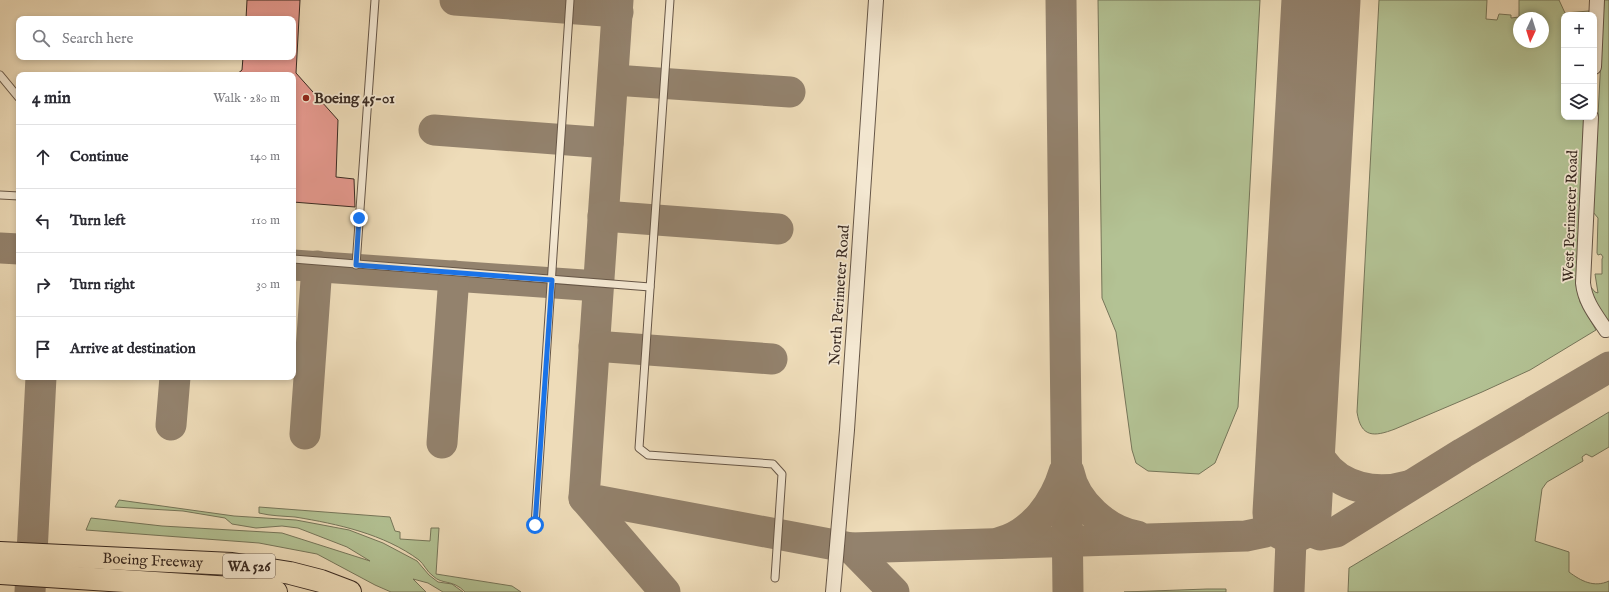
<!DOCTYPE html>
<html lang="en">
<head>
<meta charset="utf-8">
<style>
  :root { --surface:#fff; --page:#f2f2f3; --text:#2b2b33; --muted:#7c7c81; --line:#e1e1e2 }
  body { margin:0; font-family:"IM FELL English",serif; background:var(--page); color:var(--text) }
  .controls { position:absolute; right:12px; top:12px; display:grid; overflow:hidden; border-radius:8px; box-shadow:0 2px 6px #0003 }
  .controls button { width:36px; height:36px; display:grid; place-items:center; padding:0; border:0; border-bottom:1px solid var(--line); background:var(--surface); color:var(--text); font:20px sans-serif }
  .compass { position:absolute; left:1513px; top:12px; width:36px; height:36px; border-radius:50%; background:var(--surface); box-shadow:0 2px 6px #0003; rotate:184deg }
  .stop { position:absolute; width:12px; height:12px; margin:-9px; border:3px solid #1a73e8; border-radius:50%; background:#fff }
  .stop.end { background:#1a73e8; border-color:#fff; box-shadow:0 1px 4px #0008 }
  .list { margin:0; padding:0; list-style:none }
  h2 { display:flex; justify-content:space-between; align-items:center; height:52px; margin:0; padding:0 16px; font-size:17px }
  h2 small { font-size:13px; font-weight:400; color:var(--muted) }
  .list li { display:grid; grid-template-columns:26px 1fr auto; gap:12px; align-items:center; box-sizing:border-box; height:64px; padding:0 16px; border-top:1px solid var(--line) }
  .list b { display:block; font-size:15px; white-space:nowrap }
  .list em { font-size:13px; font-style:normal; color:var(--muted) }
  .icon { flex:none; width:22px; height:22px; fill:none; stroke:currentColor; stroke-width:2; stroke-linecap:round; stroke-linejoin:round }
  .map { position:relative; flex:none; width:1609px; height:592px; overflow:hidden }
  .search { position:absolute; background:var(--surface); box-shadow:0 2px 6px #0003; left:16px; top:16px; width:280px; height:44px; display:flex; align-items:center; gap:10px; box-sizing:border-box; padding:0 14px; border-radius:8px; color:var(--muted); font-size:15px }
  .panel { position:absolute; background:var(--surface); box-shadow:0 2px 6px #0003; left:16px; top:72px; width:280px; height:308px; border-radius:8px }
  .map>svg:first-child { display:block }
  .green { fill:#b3c294; stroke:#76765a; fill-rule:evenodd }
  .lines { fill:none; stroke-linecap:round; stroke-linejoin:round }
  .taxiway { stroke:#93826d; stroke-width:31 }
  .runway { stroke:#93826d; stroke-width:79 }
  .building { fill:#e79a90; stroke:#382921 }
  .service-casing { stroke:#665647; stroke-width:9 }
  .minor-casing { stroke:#665647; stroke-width:16 }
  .motorway-casing { stroke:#382921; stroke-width:24 }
  .service { stroke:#f4e8d2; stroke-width:7 }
  .minor { stroke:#f4e8d2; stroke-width:14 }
  .motorway { stroke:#eedcb9; stroke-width:22 }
  .route { stroke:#1a73e8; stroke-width:5 }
  .poi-dot { fill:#8f2418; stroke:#f4e8d2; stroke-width:1.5 }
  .labels { text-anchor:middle; stroke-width:3.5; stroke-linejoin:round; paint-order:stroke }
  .shield { fill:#f4e8d2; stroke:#706256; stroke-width:1 }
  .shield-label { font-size:14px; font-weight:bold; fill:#382921 }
  .poi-label { font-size:15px; font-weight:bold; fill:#382921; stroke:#f4e8d2; text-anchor:start }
  .street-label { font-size:15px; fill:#382921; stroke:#f4e8d2 }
</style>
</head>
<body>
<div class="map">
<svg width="1609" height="592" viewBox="0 0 1609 592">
  <rect width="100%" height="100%" fill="#eedcb9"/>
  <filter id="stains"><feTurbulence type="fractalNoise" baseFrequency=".005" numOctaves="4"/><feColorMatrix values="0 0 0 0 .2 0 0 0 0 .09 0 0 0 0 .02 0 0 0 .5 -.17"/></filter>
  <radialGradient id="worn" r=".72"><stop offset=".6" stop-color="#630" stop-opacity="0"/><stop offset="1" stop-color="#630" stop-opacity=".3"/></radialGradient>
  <g class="green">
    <path d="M 1098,0 L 1260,0 L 1238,407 L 1215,463 L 1199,474 L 1148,471 L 1136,463 L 1132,450 L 1116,332 L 1102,298 Z"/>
    <path d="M 1379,0 L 1487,0 L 1486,19 L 1497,20 L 1499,14 L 1511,15 L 1511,18 L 1519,17 L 1519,0 L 1559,0 L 1565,13 L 1589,11 L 1589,15 L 1564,15 L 1564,117 L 1584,117 L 1576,285 L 1580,302 L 1596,330 L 1530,370 L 1482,392 L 1395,429 C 1374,437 1361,438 1357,412 ZM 1519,18 L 1543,18 L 1543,42 L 1519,42 Z"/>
    <path d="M 1604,0 L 1609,0 L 1609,321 L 1606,321 L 1592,294 L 1590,286 L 1595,292 L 1598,293 L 1595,274 L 1602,274 L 1602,259 L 1603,257 L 1601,254 L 1598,255 L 1597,253 L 1598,218 L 1593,212 Z"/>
    <path d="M 1609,412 L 1609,447 L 1592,457 L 1586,454 L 1582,457 L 1583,461 L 1547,482 L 1542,489 L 1535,541 L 1569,552 L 1569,572 C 1581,581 1594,588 1609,581 L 1609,592 L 1348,592 L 1349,568 Z"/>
    <path d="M 119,500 L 234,516 L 296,520 L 349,530 L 383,543 L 417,561 L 429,575 L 438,582 L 452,584 L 463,592 L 443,592 L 428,583 L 413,579 L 426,592 L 391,592 L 375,585 L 317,554 L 259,543 L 86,530 L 91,518 L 162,526 L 282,533 L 370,561 L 347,547 L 298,528 L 282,526 L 256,528 L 232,524 L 225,518 L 183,511 L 115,507 Z"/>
    <path d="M 259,507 L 390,517 L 395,531 L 400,532 L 400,539 L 430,541 L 431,528 L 439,528 L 436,574 L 512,586 L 521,592 L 465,592 C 453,579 442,585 433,576 C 427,572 424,564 419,560 C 384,534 338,524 295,517 C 283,516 271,516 259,513 Z"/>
    <path d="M 1207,589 L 1226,589 L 1226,592 L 1124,592 Z"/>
  </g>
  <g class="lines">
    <g class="taxiway">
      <path d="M 455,0 L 618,12"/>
      <path d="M 618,0 L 584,498 L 851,548 L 1246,536 L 1265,532 L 1280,525 L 1292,513"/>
      <path d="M 1061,0 L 1068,592"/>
      <path d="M 614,80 L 790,92"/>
      <path d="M 434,130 L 608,143"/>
      <path d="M 603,216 L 778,229"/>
      <path d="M 0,248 L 19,249"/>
      <path d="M 293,265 L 598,286"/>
      <path d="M 594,346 L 772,359"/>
      <path d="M 1299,404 C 1305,423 1311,444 1322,461 C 1340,488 1377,495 1407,486"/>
      <path d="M 171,425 L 175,377"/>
      <path d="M 305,434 L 317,266"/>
      <path d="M 442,443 L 454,276"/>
      <path d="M 1069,472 C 1075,503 1107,531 1137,536"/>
      <path d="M 584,498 L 665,592"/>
      <path d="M 1292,513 L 1300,519 L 1304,529 L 1320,535 L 1336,532 L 1463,453 L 1609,367"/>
      <path d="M 1001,542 C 1033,533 1055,502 1064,472"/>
      <path d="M 851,548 L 894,592"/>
      <path d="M 30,592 L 41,377"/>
      <path d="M 1289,592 L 1292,513"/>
    </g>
    <path class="runway" d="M 1292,513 L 1321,0"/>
  </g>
  <path class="building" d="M 247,0 L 300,0 L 296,73 L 338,120 L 336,177 L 354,179 L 355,207 L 293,202 L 293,75 L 236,75 L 242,70 L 243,57 L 293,57 L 293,19 L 246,19 Z"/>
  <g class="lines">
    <g class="service-casing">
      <g id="service">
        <path d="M 670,0 L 639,448 L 648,455 L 773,464 L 782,474 L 775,578"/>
        <path d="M 0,75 L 19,98"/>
        <path d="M 0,195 L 19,196"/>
        <path d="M 293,259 L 650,287"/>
        <path d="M 356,265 L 375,0"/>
        <path d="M 535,525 L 570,0"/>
      </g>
    </g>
    <g class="minor-casing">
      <g id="minor">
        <path d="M 1594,67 L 1597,0"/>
        <path d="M 1591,117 L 1583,283 C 1585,302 1596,315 1606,330 L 1609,329"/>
        <path d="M 833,592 L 847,430 L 876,0"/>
      </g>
    </g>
    <g class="motorway-casing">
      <g id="motorway">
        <path id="s1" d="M 0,553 L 232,564 L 290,573 L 321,581 L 350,592"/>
        <path d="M 0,573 L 265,590 L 276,592"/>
      </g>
    </g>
    <use href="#service" class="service"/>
    <use href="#minor" class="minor"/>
    <use href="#motorway" class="motorway"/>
  </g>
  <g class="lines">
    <path class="route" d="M 359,218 L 356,265 L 552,280 L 535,525"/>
  </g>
  <circle class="poi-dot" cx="306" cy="98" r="4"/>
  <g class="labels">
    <rect class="shield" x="223" y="554" width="52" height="24" rx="3"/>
    <g class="shield-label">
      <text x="249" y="571">WA 526</text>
    </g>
    <g class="poi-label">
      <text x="314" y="103">Boeing 45-01</text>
    </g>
    <g class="street-label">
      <text transform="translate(1570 216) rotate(-88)" y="5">West Perimeter Road</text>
      <text transform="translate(839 295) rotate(-86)" y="5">North Perimeter Road</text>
      <text dy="5" stroke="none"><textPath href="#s1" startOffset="153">Boeing Freeway</textPath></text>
    </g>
  </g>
  <rect width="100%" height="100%" filter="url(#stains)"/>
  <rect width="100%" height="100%" fill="url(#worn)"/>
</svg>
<div class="controls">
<button>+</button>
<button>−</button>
<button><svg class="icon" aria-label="layers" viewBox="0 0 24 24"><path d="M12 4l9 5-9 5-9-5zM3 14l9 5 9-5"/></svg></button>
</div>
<svg class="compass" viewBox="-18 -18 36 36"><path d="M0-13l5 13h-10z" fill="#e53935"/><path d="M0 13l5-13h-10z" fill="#7c7c81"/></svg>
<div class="stop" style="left:535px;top:525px"></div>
<div class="stop end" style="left:359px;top:218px"></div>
<div class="search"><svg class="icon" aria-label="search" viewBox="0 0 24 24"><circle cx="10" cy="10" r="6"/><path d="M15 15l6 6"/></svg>Search here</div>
<section class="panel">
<h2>4 min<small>Walk · 280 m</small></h2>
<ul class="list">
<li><svg class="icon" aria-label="ahead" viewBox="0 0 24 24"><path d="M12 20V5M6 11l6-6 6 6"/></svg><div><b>Continue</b></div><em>140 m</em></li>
<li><svg class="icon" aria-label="left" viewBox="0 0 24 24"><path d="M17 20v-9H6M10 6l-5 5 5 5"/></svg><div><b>Turn left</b></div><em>110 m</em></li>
<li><svg class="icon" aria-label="right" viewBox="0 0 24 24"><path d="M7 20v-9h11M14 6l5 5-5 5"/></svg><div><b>Turn right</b></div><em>30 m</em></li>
<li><svg class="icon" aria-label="arrive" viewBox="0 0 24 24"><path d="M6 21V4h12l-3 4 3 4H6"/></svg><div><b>Arrive at destination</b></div></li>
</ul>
</section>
</div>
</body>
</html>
